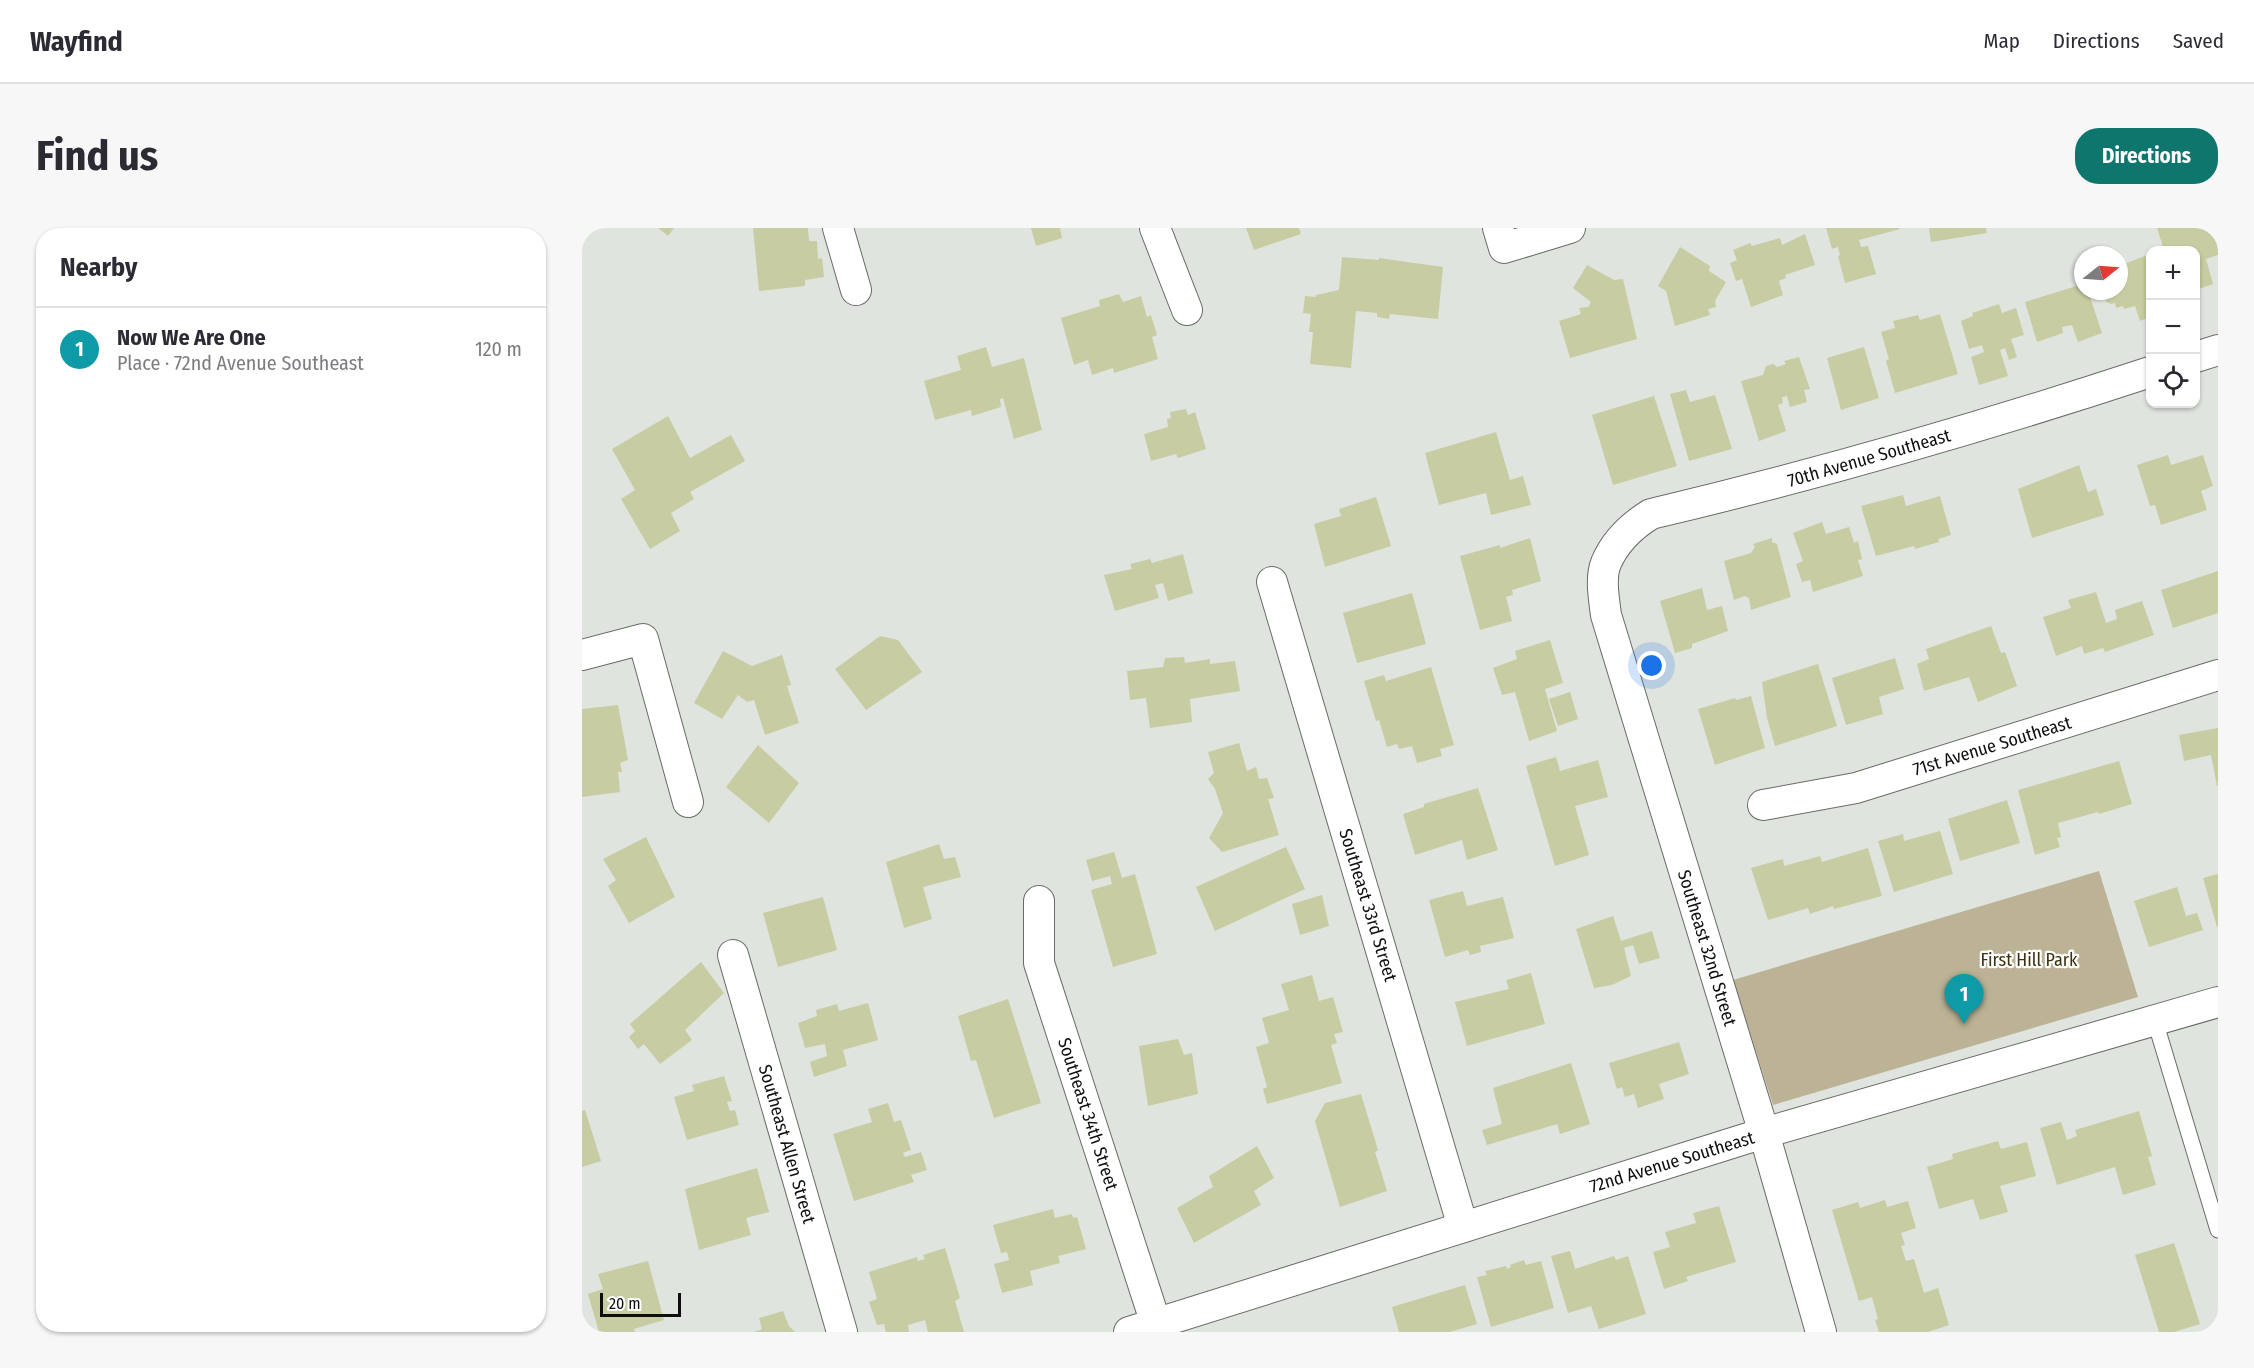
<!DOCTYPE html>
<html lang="en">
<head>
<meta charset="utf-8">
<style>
  :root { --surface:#fff; --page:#f7f7f7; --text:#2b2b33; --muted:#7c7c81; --line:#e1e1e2; --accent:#0f766e }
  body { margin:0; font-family:"Fira Sans Condensed",sans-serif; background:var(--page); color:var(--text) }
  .controls { position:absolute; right:18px; top:18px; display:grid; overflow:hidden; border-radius:12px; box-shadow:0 2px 4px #0004 }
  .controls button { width:54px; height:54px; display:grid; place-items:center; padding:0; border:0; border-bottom:2px solid var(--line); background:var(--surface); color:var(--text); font:30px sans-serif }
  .compass { position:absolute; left:1492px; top:18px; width:54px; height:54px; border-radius:50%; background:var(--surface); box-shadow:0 2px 4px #0004; rotate:73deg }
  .scale { position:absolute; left:18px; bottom:15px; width:81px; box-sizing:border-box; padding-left:6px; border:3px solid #0d0e0d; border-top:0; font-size:16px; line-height:21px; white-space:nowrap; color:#0d0e0d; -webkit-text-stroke:4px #fff; paint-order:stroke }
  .you { position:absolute; left:1070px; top:438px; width:21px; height:21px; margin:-15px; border:4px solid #fff; border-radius:50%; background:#1a73e8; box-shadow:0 0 0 9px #1a73e833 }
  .badge { display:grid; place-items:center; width:39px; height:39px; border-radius:50%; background:var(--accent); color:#fff; font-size:20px; font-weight:700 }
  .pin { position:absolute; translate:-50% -50px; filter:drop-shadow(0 2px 3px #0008) }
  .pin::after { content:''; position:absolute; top:32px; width:21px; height:18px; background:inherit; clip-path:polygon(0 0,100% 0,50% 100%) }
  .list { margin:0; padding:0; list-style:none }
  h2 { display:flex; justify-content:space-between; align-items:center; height:78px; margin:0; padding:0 24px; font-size:26px }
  h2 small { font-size:20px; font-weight:400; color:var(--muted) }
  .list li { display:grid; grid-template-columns:39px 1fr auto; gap:18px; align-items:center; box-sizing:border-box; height:84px; padding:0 24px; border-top:2px solid var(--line) }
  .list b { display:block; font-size:22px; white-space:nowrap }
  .list p { margin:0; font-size:20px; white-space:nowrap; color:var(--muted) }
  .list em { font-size:20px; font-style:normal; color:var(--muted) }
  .icon { flex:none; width:33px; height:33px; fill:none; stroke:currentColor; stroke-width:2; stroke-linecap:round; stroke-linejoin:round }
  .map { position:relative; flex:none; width:1636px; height:1104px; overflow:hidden; border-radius:24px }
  header { display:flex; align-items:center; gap:36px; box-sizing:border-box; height:84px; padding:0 30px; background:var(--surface); border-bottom:2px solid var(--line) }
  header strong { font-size:28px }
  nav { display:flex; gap:33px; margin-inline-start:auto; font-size:21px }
  .intro { display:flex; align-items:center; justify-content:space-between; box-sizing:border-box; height:144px; padding:0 36px }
  h1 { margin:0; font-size:42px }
  .button { padding:15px 27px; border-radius:24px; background:var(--accent); color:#fff; font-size:21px; font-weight:700 }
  main { display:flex; gap:36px; padding:0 36px }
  aside { flex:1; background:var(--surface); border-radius:24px; box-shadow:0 2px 4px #0004 }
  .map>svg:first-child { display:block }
  .green { fill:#bcb396 }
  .building { fill:#c7cca2 }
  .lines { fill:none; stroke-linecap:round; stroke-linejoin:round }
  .service-casing { stroke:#696b67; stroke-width:17 }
  .minor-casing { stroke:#696b67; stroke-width:32 }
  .service { stroke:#fff; stroke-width:15 }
  .minor { stroke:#fff; stroke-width:30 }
  .labels { text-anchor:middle; stroke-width:4.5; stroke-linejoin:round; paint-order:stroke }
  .street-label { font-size:18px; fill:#0d0e0d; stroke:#fff }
  .park-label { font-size:18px; fill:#3d3210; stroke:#fff }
</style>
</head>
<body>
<header>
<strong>Wayfind</strong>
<nav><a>Map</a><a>Directions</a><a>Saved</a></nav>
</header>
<div class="intro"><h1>Find us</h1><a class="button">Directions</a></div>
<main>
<aside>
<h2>Nearby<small></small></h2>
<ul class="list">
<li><span class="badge" style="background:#0f9aa8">1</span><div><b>Now We Are One</b><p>Place · 72nd Avenue Southeast</p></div><em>120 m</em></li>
</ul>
</aside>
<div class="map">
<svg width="1636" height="1104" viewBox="0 0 1636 1104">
  <rect width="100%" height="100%" fill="#e0e4df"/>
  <path class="green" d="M 1517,643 L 1556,769 L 1191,877 L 1151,752 Z"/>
  <g class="building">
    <path d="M 76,0 L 92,0 L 86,8 Z"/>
    <path d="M 171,0 L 226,0 L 227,13 L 235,13 L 236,31 L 240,30 L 242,49 L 223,52 L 223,58 L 177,63 Z"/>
    <path d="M 449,0 L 478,0 L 480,10 L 454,18 Z"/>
    <path d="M 664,0 L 717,0 L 719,6 L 672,22 Z"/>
    <path d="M 1244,0 L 1317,0 L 1318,1 L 1277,12 L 1279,19 L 1286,18 L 1294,46 L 1263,55 L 1256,28 L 1258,27 L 1256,19 L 1250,21 Z"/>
    <path d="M 1347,0 L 1404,0 L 1405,5 L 1349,14 Z"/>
    <path d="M 1575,0 L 1636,0 L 1636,27 L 1624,31 L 1631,56 L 1614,62 L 1614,22 L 1582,22 Z"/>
    <path d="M 1223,6 L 1233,37 L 1203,47 L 1204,50 L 1197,53 L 1201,67 L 1169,79 L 1160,51 L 1154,53 L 1148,35 L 1155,32 L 1151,22 L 1168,15 L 1170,18 L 1198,10 L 1200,17 Z"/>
    <path d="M 1098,19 L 1128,38 L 1127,43 L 1144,54 L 1133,73 L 1134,79 L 1126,81 L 1128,87 L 1093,98 L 1084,63 L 1076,58 Z"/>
    <path d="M 1563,28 L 1568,31 L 1568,89 L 1558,93 L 1553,78 L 1542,81 L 1541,78 L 1534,80 L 1533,75 L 1529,76 L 1524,74 L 1523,68 L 1524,63 L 1537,63 L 1537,38 Z"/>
    <path d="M 760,29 L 797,32 L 797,30 L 861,39 L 856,91 L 808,86 L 807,91 L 795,89 L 795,85 L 774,83 L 769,140 L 728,136 L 731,104 L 727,104 L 729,86 L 721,85 L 723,68 L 734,69 L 734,67 L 757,62 Z"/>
    <path d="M 1005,37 L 1032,52 L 1041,51 L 1055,111 L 988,130 L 977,93 L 999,86 L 997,80 L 1006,79 L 1009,74 L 991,60 Z"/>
    <path d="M 1501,56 L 1501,63 L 1506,63 L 1520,105 L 1496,114 L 1490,97 L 1480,99 L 1481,105 L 1455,114 L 1443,74 Z"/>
    <path d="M 537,66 L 541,74 L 559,68 L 565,89 L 569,87 L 575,107 L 570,109 L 576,131 L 532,145 L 531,140 L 510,147 L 506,132 L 492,137 L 479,90 L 518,78 L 517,72 Z"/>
    <path d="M 1417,76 L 1420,85 L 1434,80 L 1442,107 L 1429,111 L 1435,129 L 1427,132 L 1423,120 L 1418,122 L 1426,148 L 1397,157 L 1389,129 L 1402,124 L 1400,117 L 1387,121 L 1379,93 L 1391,88 L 1390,85 Z"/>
    <path d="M 1358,86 L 1376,146 L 1313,165 L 1304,133 L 1307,131 L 1299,104 L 1313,100 L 1311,93 L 1336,87 L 1338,92 Z"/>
    <path d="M 404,119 L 410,139 L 442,130 L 460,202 L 432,211 L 421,170 L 418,171 L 419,179 L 390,188 L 389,182 L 353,192 L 342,153 L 379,142 L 375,128 Z"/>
    <path d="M 1282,119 L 1297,170 L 1259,182 L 1245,130 Z"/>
    <path d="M 1217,129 L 1228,161 L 1222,162 L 1225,174 L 1208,179 L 1205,168 L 1200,169 L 1201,175 L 1196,177 L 1204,203 L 1177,213 L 1159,153 L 1181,147 L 1184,138 L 1191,136 L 1195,139 L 1204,136 L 1202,133 Z"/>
    <path d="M 1104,162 L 1108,174 L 1133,167 L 1150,221 L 1107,233 L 1088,166 Z"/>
    <path d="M 1072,168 L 1095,238 L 1031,257 L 1010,187 Z"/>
    <path d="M 604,181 L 606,187 L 613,184 L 624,221 L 596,230 L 594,226 L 569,233 L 562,206 L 586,199 L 585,191 L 589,190 L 588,184 Z"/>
    <path d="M 86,188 L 108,230 L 149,207 L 163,233 L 108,264 L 112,271 L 89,285 L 98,303 L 68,321 L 39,271 L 53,262 L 30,221 Z"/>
    <path d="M 914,204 L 928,252 L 941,248 L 949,277 L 909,287 L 904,265 L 857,277 L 843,225 Z"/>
    <path d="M 1586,227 L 1589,237 L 1621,227 L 1631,258 L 1619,263 L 1625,282 L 1579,297 L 1573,277 L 1568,278 L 1555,237 Z"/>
    <path d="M 1497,237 L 1506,264 L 1514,261 L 1522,287 L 1450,310 L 1436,261 Z"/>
    <path d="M 1321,267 L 1324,278 L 1358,268 L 1369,307 L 1356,311 L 1357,314 L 1333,321 L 1332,318 L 1294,328 L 1279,278 Z"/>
    <path d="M 794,269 L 809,318 L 743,339 L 732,296 L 759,288 L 757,281 Z"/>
    <path d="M 1240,294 L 1244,306 L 1267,299 L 1272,315 L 1276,313 L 1280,331 L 1276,332 L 1281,348 L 1231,364 L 1228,352 L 1220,354 L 1214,336 L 1221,333 L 1211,305 Z"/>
    <path d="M 948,310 L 959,353 L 930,362 L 931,367 L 924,369 L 930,393 L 898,402 L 878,328 L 918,317 L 918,320 Z"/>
    <path d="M 1190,310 L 1190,314 L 1195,316 L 1209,369 L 1169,382 L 1167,370 L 1163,368 L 1152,372 L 1142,333 L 1169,325 L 1173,319 L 1171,316 Z"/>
    <path d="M 601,326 L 611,365 L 586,373 L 581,355 L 573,357 L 577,370 L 533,383 L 522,347 L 550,341 L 548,336 L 568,331 L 570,335 Z"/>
    <path d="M 1636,343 L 1636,385 L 1591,400 L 1579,362 Z"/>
    <path d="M 1120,360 L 1125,382 L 1140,378 L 1146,403 L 1110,416 L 1110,420 L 1093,425 L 1078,373 Z"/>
    <path d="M 1514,364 L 1524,395 L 1535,391 L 1533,382 L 1560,373 L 1572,407 L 1523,424 L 1521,420 L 1502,426 L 1500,418 L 1474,428 L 1461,389 L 1489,380 L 1486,372 Z"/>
    <path d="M 830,365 L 844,416 L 775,435 L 761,385 Z"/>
    <path d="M 1409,398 L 1419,425 L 1423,424 L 1435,458 L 1396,474 L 1387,449 L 1342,463 L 1335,436 L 1347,431 L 1344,421 Z"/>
    <path d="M 298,408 L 316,412 L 340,444 L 284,482 L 253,441 Z"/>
    <path d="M 968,412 L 981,455 L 963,461 L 975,503 L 947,513 L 933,464 L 920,467 L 911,440 L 935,431 L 933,423 Z"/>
    <path d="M 141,423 L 170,438 L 200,427 L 209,457 L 205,458 L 217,495 L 183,507 L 172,472 L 165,474 L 156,467 L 140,491 L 112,475 Z"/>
    <path d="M 602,429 L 603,435 L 628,431 L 628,436 L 653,433 L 658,463 L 608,471 L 610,494 L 568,500 L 564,470 L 548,472 L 545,443 L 581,439 L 583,430 Z"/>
    <path d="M 1313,430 L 1322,461 L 1297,469 L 1301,486 L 1264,497 L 1250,450 Z"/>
    <path d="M 1236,436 L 1255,498 L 1193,518 L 1185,490 L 1180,454 Z"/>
    <path d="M 849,439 L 872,517 L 858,521 L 860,528 L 835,535 L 830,518 L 817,521 L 815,516 L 805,519 L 797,492 L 794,493 L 782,453 L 802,447 L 804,453 Z"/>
    <path d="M 988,464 L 996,491 L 976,498 L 967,471 Z"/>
    <path d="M 1169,468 L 1183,520 L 1133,537 L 1116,481 L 1153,470 L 1154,472 Z"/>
    <path d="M 36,477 L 46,532 L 38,535 L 40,544 L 36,544 L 38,564 L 0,569 L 0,481 Z"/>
    <path d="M 1636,500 L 1636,558 L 1635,558 L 1629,527 L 1602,533 L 1597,507 Z"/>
    <path d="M 657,515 L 665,543 L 674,539 L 677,551 L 685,550 L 692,570 L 686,571 L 697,607 L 640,624 L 627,610 L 641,585 L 633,561 L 626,551 L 632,545 L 626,524 Z"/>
    <path d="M 176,517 L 217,555 L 187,595 L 144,559 Z"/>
    <path d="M 974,529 L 978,543 L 1016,532 L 1026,569 L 993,578 L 1007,627 L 973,638 L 944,538 Z"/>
    <path d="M 1537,533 L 1550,576 L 1517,586 L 1516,584 L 1476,595 L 1479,609 L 1475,610 L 1478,619 L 1453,627 L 1436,562 Z"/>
    <path d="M 896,560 L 916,622 L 885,632 L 880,612 L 833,627 L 821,586 L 842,579 L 842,576 Z"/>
    <path d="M 1425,572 L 1438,615 L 1378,633 L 1366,591 Z"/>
    <path d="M 1358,603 L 1371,646 L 1312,664 L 1296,613 L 1321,606 L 1322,613 Z"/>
    <path d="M 64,609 L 93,669 L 47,695 L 26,658 L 34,652 L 21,631 Z"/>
    <path d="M 357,616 L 362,631 L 373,629 L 379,649 L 341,659 L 350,691 L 322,700 L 304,634 Z"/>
    <path d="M 704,619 L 723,661 L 633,703 L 614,659 Z"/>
    <path d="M 1286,620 L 1300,668 L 1252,681 L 1251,678 L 1228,686 L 1226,680 L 1186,692 L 1169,640 L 1201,631 L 1202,638 L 1238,628 L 1240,634 Z"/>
    <path d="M 532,624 L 540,650 L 553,646 L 575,726 L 531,739 L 509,662 L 530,656 L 528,648 L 510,653 L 504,632 Z"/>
    <path d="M 1636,646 L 1636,699 L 1635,699 L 1621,650 Z"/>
    <path d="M 1595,659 L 1604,688 L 1615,685 L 1621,702 L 1567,719 L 1552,673 Z"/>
    <path d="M 881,663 L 885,678 L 921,669 L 932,710 L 898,718 L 899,724 L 888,727 L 886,722 L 863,729 L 847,672 Z"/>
    <path d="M 740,667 L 747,698 L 718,707 L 710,676 Z"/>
    <path d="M 241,669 L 255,722 L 196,739 L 181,685 Z"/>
    <path d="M 1031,688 L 1039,713 L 1070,703 L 1078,730 L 1057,736 L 1051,717 L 1042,720 L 1049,748 L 1030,757 L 1012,760 L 994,701 Z"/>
    <path d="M 119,734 L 142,765 L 103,802 L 110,812 L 78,836 L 62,816 L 56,821 L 47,809 L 53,803 L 48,796 Z"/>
    <path d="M 949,745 L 963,796 L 885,818 L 873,774 L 927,761 L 924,752 Z"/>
    <path d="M 730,747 L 737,773 L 751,769 L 761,804 L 752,806 L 755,815 L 749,817 L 760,855 L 685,876 L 681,861 L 685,859 L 674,819 L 687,815 L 680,790 L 707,782 L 699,756 Z"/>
    <path d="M 426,771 L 459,875 L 412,890 L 394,832 L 389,833 L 376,788 Z"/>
    <path d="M 286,775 L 296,812 L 261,822 L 265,838 L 232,849 L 228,834 L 245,828 L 243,816 L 223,820 L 216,795 L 235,788 L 234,782 L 255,776 L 257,783 Z"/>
    <path d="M 596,811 L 602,827 L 610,825 L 616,866 L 566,878 L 557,818 Z"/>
    <path d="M 1097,814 L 1107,846 L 1077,856 L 1082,871 L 1056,880 L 1052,866 L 1043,869 L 1040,859 L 1035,861 L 1027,835 Z"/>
    <path d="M 989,835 L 1008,896 L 978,906 L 975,896 L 905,917 L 900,902 L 920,896 L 911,860 Z"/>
    <path d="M 142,848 L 150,873 L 145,874 L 148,883 L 153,882 L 157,897 L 105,912 L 92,869 L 112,863 L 110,857 Z"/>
    <path d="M 779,866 L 796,922 L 793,924 L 805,963 L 758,979 L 733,893 L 743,875 Z"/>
    <path d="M 306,875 L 312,894 L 319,892 L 329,922 L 321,925 L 323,929 L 339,924 L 345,942 L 329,947 L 332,954 L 272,973 L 251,906 L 290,894 L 286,881 Z"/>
    <path d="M 3,882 L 19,933 L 0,939 L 0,883 Z"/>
    <path d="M 1557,883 L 1570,928 L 1566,929 L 1574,957 L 1541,967 L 1533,939 L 1475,957 L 1458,900 L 1479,894 L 1485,912 L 1495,908 L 1493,902 Z"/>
    <path d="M 1416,913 L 1419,921 L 1445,914 L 1454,948 L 1418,958 L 1426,984 L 1398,992 L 1391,971 L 1357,981 L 1345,939 L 1371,931 L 1370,926 Z"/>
    <path d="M 675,918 L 692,950 L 672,963 L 679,977 L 612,1015 L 595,980 L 631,959 L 627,948 Z"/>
    <path d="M 175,940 L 187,984 L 164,990 L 169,1007 L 117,1022 L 103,961 Z"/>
    <path d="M 1303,972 L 1305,979 L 1326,973 L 1334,1000 L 1319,1005 L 1323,1017 L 1319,1018 L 1324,1033 L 1332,1031 L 1342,1065 L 1356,1060 L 1367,1097 L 1346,1104 L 1297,1104 L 1293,1092 L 1296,1091 L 1290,1069 L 1277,1073 L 1250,982 L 1276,974 L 1278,980 Z"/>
    <path d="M 1137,978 L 1154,1034 L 1104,1049 L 1106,1053 L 1082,1061 L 1071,1024 L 1088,1019 L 1083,1004 L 1114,995 L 1111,985 Z"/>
    <path d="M 471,981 L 473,990 L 490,986 L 491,990 L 495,989 L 504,1021 L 476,1028 L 478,1035 L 448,1043 L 451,1057 L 420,1065 L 412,1036 L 427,1032 L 425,1024 L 419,1025 L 411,997 Z"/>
    <path d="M 1592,1015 L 1618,1096 L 1592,1104 L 1577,1104 L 1553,1027 Z"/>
    <path d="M 363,1020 L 378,1070 L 373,1073 L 382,1104 L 346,1104 L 343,1092 L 326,1097 L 327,1104 L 304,1104 L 302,1096 L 295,1097 L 287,1074 L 295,1071 L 287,1044 L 335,1029 L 336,1033 L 343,1031 L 341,1027 Z"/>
    <path d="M 988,1023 L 993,1041 L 1032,1028 L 1034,1032 L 1046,1028 L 1064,1086 L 1017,1101 L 1009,1078 L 986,1085 L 969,1028 Z"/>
    <path d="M 942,1032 L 944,1037 L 959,1033 L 972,1080 L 909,1099 L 895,1049 L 905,1047 L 903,1043 L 924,1038 L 925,1041 L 929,1039 L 928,1037 Z"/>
    <path d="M 66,1033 L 82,1092 L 52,1101 L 53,1104 L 17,1104 L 6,1066 L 21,1061 L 16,1046 Z"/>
    <path d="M 883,1057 L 895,1096 L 868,1104 L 817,1104 L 810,1079 Z"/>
    <path d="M 201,1083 L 207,1098 L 213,1104 L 172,1104 L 180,1101 L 177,1090 Z"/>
  </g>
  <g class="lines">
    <g class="service-casing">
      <path id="service" d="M 1573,793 L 1636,1002"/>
    </g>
    <g class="minor-casing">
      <g id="minor">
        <path d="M 256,0 L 274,62"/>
        <path d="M 573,0 L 605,82"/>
        <path d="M 916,0 L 922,20 L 988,0"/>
        <path d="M 1614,129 L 1636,122"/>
        <path d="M 690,354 L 881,999"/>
        <path d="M 0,427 L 61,411 L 106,574"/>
        <path d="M 1181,577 L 1274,560 L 1636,447"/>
        <path d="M 457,673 L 457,735 L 574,1096"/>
        <path d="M 151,727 L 260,1104"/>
        <path d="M 547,1104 L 1182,905 L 1636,774"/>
        <path d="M 1239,1104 L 1182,905 L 1024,387 C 1022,371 1018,350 1024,335 C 1033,314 1051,297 1069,286 C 1238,246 1404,198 1568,144"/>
      </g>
    </g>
    <use href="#service" class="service"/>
    <use href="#minor" class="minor"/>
  </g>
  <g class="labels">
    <g class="street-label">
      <text transform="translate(1287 230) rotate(-16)" y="6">70th Avenue Southeast</text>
      <text transform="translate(1410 518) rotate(-17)" y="6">71st Avenue Southeast</text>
      <text transform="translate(786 677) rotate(73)" y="6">Southeast 33rd Street</text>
      <text transform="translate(1125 720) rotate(73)" y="6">Southeast 32nd Street</text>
      <text transform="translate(506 886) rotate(72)" y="6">Southeast 34th Street</text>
      <text transform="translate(205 916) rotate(74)" y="6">Southeast Allen Street</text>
      <text transform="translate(1090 934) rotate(-17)" y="6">72nd Avenue Southeast</text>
    </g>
    <g class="park-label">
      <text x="1447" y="738">First Hill Park</text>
    </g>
  </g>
</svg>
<div class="controls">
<button>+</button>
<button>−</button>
<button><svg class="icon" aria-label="locate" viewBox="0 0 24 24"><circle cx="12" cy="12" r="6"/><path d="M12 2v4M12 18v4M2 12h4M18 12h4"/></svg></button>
</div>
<svg class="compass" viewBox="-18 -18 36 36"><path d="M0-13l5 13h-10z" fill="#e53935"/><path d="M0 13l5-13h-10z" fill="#7c7c81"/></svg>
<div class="scale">20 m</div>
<div class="you"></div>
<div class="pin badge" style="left:1382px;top:796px;background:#0f9aa8">1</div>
</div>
</main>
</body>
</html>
